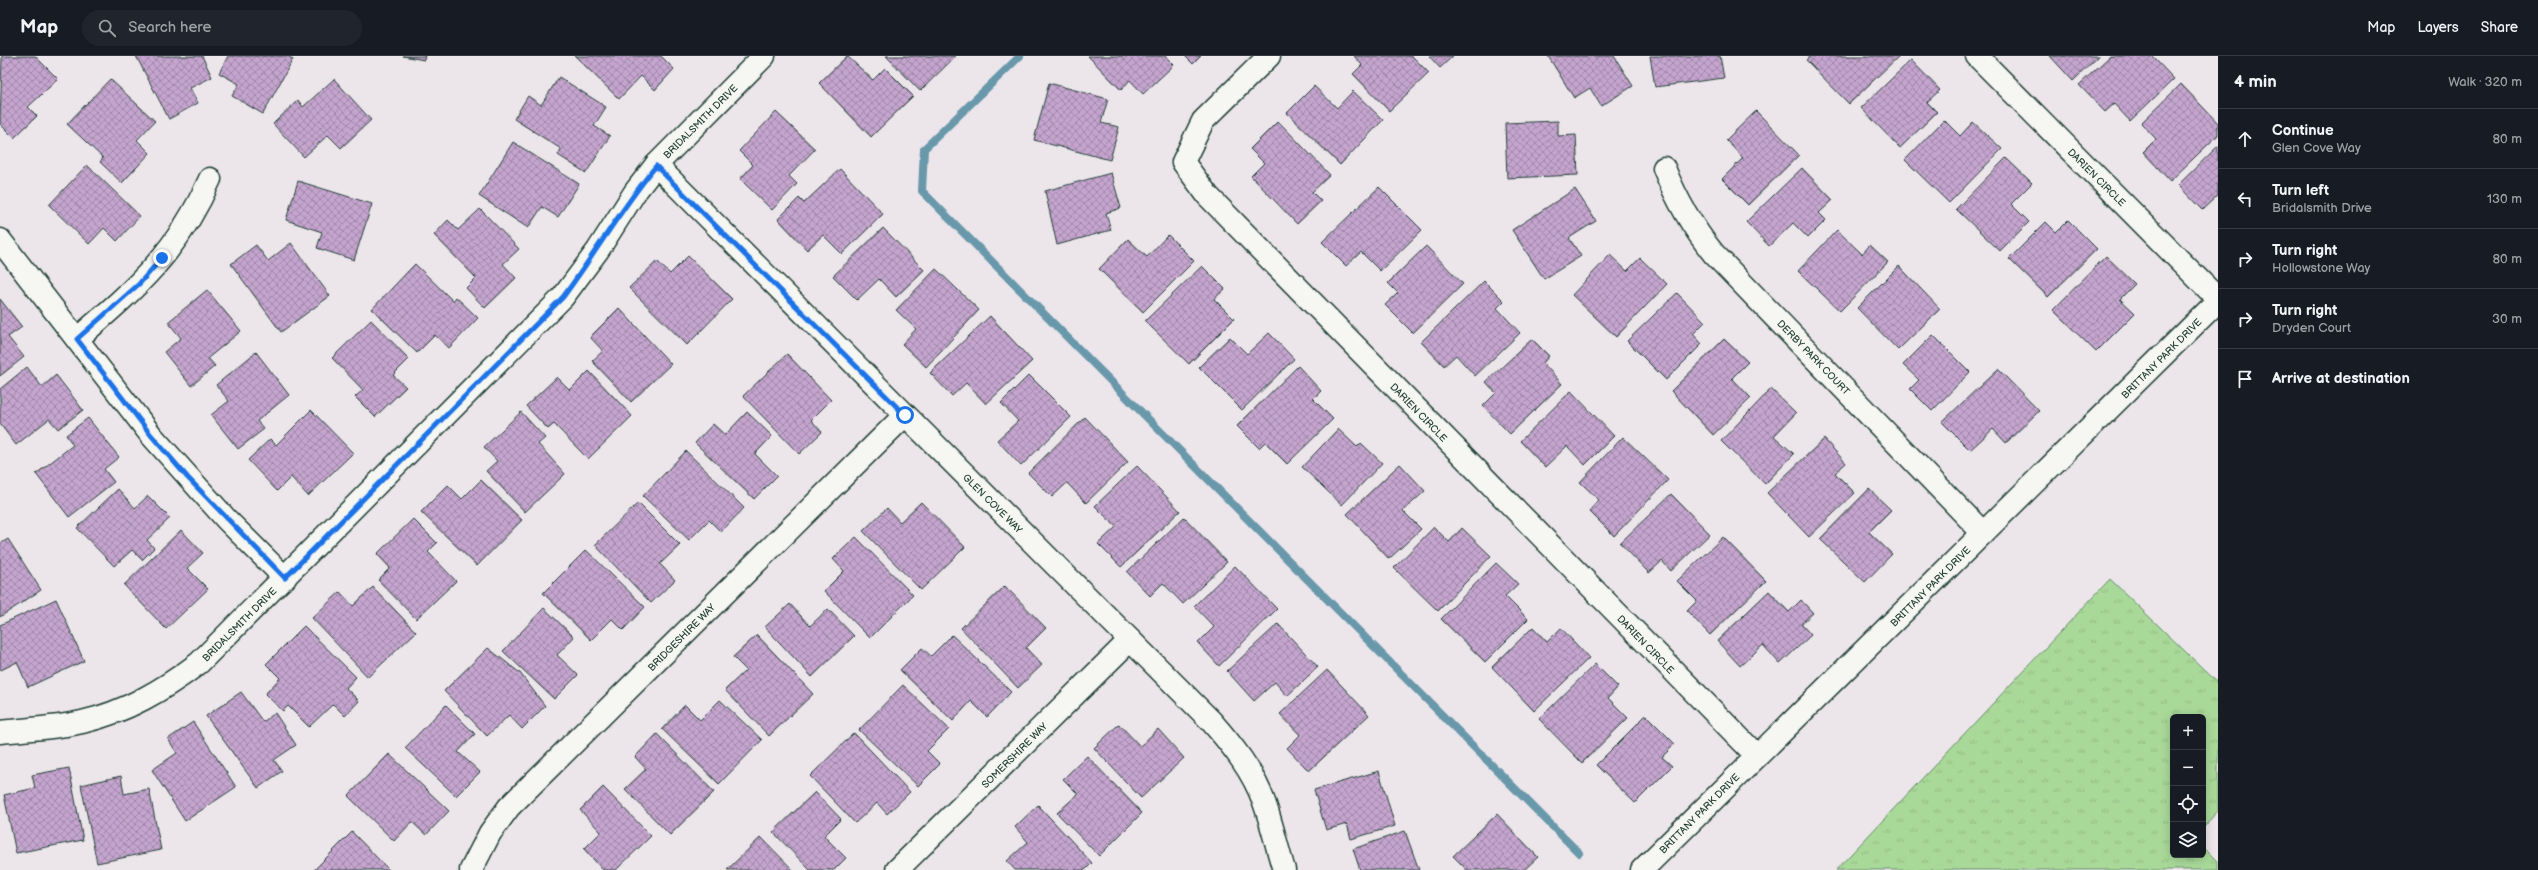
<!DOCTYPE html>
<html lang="en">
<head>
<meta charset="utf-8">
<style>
  :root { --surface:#171b24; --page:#20242c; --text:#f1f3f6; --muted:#9ea1a6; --line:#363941 }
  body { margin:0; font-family:"Balsamiq Sans",sans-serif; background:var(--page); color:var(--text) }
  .controls { position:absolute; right:12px; bottom:12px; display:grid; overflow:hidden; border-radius:6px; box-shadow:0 2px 10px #0003 }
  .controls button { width:36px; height:36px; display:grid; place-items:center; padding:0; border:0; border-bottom:1px solid var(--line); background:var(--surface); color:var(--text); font:20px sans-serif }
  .stop { position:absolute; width:12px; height:12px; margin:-9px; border:3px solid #1a73e8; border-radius:50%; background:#fff }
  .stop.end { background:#1a73e8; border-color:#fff; box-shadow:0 1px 4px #0008 }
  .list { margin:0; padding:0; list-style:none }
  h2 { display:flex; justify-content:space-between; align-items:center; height:52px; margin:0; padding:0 16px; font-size:17px }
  h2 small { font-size:13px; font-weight:400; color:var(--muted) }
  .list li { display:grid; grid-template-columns:26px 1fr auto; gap:12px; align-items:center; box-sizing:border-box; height:60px; padding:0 16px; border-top:1px solid var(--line) }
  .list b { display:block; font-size:15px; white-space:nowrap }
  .list p { margin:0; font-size:13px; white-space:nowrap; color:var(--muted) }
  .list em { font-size:13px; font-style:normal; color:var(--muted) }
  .icon { flex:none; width:22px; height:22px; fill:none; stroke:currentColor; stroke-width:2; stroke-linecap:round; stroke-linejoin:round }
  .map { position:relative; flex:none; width:2218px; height:814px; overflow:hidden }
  header { display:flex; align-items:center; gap:24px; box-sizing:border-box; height:56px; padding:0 20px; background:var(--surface); border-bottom:1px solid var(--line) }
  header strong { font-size:19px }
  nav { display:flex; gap:22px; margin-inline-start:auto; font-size:14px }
  .search { width:280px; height:36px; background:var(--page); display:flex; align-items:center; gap:10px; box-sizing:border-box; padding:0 14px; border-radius:22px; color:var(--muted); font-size:15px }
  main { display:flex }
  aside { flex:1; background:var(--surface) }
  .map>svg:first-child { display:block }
  .grass { fill:url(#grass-tufts); stroke:#648b66 }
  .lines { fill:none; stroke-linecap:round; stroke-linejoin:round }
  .stream { stroke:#6898aa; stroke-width:8 }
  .building { fill:url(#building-cross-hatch); stroke:#1f3d34 }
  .minor-casing { stroke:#1f3d34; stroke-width:25 }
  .minor { stroke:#f6f6f2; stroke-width:22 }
  .route { stroke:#1a73e8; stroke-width:5 }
  .labels { text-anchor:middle; stroke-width:3.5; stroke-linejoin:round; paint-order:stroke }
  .street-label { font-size:10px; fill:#1f3d34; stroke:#f6f6f2 }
</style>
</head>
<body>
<header>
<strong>Map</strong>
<div class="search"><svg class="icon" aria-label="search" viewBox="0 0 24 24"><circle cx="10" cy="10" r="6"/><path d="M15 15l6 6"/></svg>Search here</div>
<nav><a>Map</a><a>Layers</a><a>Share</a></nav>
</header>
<main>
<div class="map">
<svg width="2218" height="814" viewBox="0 0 2218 814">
  <defs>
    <pattern id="grass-tufts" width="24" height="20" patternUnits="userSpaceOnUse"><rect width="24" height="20" fill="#a9d999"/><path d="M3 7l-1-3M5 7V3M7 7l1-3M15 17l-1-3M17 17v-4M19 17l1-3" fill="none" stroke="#91bb84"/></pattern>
    <pattern id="building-cross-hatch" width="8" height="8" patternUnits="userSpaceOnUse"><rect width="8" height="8" fill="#c5a4ce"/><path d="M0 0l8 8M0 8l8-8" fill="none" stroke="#9f87a8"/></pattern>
  </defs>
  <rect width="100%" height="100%" fill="#ece6eb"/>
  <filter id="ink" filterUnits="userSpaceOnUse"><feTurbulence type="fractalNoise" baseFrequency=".025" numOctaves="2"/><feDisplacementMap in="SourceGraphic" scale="8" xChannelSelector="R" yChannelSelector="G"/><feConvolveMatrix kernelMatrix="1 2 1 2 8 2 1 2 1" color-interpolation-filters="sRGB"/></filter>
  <g filter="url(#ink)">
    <path class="grass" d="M 2110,523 L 2218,627 L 2218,755 L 2203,771 L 2203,661 L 2173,661 L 2173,799 L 2203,799 L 2203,790 L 2218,805 L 2218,814 L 1836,814 Z"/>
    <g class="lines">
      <path class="stream" d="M 1020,0 L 924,93 L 922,135 L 1579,797"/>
    </g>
    <g class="building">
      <path d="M 2,0 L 35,0 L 58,23 L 28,51 L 37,60 L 14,82 L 0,68 Z"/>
      <path d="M 136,0 L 202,0 L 212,21 L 190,32 L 198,47 L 169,63 Z"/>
      <path d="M 228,0 L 287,0 L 293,3 L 263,58 L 232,40 L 239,28 L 219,17 Z"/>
      <path d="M 403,0 L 425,0 L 424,4 Z"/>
      <path d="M 575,0 L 661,0 L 674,13 L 655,34 L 641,20 L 619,43 Z"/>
      <path d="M 847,0 L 873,24 L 885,12 L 913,40 L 871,81 L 819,27 Z"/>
      <path d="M 886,0 L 956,0 L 920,35 Z"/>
      <path d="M 1088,0 L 1165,0 L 1174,9 L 1143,38 L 1130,24 L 1121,34 Z"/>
      <path d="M 1185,0 L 1201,0 L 1193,8 Z"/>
      <path d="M 1354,0 L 1412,0 L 1429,17 L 1389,55 L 1353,18 L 1362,9 Z"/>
      <path d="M 1429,0 L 1453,0 L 1440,12 Z"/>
      <path d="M 1548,0 L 1614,0 L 1633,30 L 1601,50 L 1590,32 L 1574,42 Z"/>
      <path d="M 1650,0 L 1720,0 L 1724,22 L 1655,31 Z"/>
      <path d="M 1811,0 L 1899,0 L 1849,48 L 1806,4 Z"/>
      <path d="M 2050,0 L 2099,0 L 2073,25 Z"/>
      <path d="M 2110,0 L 2152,0 L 2174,23 L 2130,65 L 2114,48 L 2105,56 L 2079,29 Z"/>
      <path d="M 1911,4 L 1940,34 L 1927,46 L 1937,56 L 1900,92 L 1861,52 Z"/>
      <path d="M 559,21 L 606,51 L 594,70 L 610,80 L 586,117 L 558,99 L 561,93 L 514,63 L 528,40 L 541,49 Z"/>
      <path d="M 110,23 L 155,65 L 137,84 L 150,97 L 122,127 L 100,106 L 103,102 L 67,68 Z"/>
      <path d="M 334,23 L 371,64 L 341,92 L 328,79 L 304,101 L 273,68 L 298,44 L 303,51 Z"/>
      <path d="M 1049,27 L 1108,43 L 1101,67 L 1119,71 L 1110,104 L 1034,84 Z"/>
      <path d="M 2181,28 L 2218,67 L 2218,79 L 2170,125 L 2143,96 L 2156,83 L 2141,67 Z"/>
      <path d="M 1314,30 L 1337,52 L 1353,35 L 1383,64 L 1340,109 L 1287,57 Z"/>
      <path d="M 1756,55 L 1799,99 L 1748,149 L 1722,123 L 1743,102 L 1726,84 Z"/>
      <path d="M 776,56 L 815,93 L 789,120 L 797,128 L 772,154 L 740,123 L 753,109 L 739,95 Z"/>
      <path d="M 1944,64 L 1960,80 L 1973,66 L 2002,93 L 1949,147 L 1905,104 Z"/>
      <path d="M 1278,65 L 1330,119 L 1312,136 L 1321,145 L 1297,168 L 1251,120 L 1264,107 L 1250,93 Z"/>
      <path d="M 1558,65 L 1558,80 L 1576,79 L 1578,119 L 1507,122 L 1505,67 Z"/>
      <path d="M 513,86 L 579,128 L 558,161 L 542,151 L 528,172 L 479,140 Z"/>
      <path d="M 2218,90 L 2218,139 L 2202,154 L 2178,129 Z"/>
      <path d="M 2006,102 L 2032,127 L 2011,148 L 2029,166 L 2000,195 L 1956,153 Z"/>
      <path d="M 87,109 L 140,160 L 117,185 L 104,172 L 89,188 L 49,149 Z"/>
      <path d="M 1802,112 L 1833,144 L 1819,157 L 1826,164 L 1808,182 L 1793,167 L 1769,190 L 1746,166 Z"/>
      <path d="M 840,113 L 883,158 L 842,198 L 823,179 L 807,194 L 778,163 L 799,142 L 804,147 Z"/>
      <path d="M 1111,117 L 1121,152 L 1106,157 L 1111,174 L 1057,189 L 1045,135 Z"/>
      <path d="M 298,125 L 372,148 L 354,204 L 317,192 L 322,176 L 286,164 Z"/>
      <path d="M 1379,131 L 1422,174 L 1380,215 L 1361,196 L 1346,210 L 1322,186 Z"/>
      <path d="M 1575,133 L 1596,165 L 1569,182 L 1581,200 L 1544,223 L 1512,174 Z"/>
      <path d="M 480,153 L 519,193 L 503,208 L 516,222 L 485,252 L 466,232 L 476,222 L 434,179 L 448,164 L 458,174 Z"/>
      <path d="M 2068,164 L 2097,193 L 2048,241 L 2009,203 L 2046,166 L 2056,176 Z"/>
      <path d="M 883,172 L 924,214 L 896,241 L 879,223 L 857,244 L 833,220 Z"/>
      <path d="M 1837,174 L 1862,198 L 1870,189 L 1888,206 L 1840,255 L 1798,215 Z"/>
      <path d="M 1168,179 L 1194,205 L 1143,256 L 1099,213 L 1128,183 L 1147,201 Z"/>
      <path d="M 291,187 L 330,240 L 281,276 L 231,208 L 256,189 L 268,205 Z"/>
      <path d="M 1426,190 L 1463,228 L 1413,277 L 1385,249 L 1398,237 L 1388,227 Z"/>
      <path d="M 1610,199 L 1627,215 L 1640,202 L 1667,228 L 1616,281 L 1572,239 Z"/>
      <path d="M 688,200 L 732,243 L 687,289 L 629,232 L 657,205 L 670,218 Z"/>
      <path d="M 2106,200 L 2135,228 L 2120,243 L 2135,257 L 2096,296 L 2053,254 Z"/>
      <path d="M 415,208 L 453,245 L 456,241 L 478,262 L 449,292 L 435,279 L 417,297 L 372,253 Z"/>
      <path d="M 1202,210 L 1225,233 L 1214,243 L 1234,263 L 1189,308 L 1145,265 Z"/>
      <path d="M 1899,210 L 1940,253 L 1898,294 L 1857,252 Z"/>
      <path d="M 936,213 L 979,254 L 926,311 L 902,288 L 916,273 L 896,254 Z"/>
      <path d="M 1484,225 L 1504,245 L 1497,252 L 1520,277 L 1475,320 L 1456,299 L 1444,310 L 1421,286 Z"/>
      <path d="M 207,234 L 241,275 L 208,302 L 215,310 L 191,330 L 164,296 L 181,282 L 168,266 Z"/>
      <path d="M 1677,237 L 1705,266 L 1693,278 L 1702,288 L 1666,324 L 1627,285 Z"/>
      <path d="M 0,243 L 22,271 L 8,281 L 24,301 L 0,320 Z"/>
      <path d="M 619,252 L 671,308 L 631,346 L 592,305 L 603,295 L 590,281 Z"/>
      <path d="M 990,260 L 1032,305 L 986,348 L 966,327 L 952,340 L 930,317 Z"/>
      <path d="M 371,264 L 409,303 L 393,319 L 406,331 L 375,361 L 355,341 L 363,334 L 332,302 Z"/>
      <path d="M 1269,277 L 1294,303 L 1242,354 L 1199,311 L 1230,281 L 1247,298 Z"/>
      <path d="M 1933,279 L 1970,316 L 1932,355 L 1910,333 L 1919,324 L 1903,309 Z"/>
      <path d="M 1532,283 L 1549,300 L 1543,307 L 1562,328 L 1510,378 L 1483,350 L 1496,337 L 1486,326 Z"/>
      <path d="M 1724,283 L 1748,306 L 1732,322 L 1751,342 L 1713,379 L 1671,335 Z"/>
      <path d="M 256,296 L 289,339 L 257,365 L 264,373 L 238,393 L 211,359 L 229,345 L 216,329 Z"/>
      <path d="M 787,298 L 831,344 L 811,364 L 822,376 L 799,398 L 743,340 Z"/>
      <path d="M 1298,310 L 1321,335 L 1313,343 L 1333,363 L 1287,408 L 1265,386 L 1259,392 L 1237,370 Z"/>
      <path d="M 27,311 L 42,331 L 56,319 L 83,354 L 58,373 L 49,363 L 16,389 L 0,368 L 0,333 Z"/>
      <path d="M 1998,313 L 2039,355 L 2006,387 L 1993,373 L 1970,394 L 1942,366 Z"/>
      <path d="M 589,315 L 632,360 L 588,403 L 554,368 L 548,373 L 526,350 L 557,321 L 570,334 Z"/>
      <path d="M 1029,319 L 1071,361 L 1021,410 L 997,384 L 1018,365 L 1001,347 Z"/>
      <path d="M 1771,333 L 1796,357 L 1774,380 L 1794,398 L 1765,428 L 1721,385 Z"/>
      <path d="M 1571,335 L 1614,380 L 1585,409 L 1567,390 L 1545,411 L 1520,385 Z"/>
      <path d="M 311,354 L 353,397 L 308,440 L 291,421 L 277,435 L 248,404 L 270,383 L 276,389 Z"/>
      <path d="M 521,356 L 545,382 L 538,388 L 565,418 L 525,456 L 486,415 L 497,405 L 484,391 Z"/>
      <path d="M 747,356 L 772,380 L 755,398 L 777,420 L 754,443 L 695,387 L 713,368 L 725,379 Z"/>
      <path d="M 1085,361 L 1128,406 L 1086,447 L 1067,427 L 1052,441 L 1028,417 Z"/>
      <path d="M 88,362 L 119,401 L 104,413 L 114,426 L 69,461 L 36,418 L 73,389 L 66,379 Z"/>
      <path d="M 1338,373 L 1357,391 L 1361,387 L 1382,407 L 1342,449 L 1302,411 Z"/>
      <path d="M 1623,381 L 1668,424 L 1614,480 L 1589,455 L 1599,444 L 1580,426 Z"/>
      <path d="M 1824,383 L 1846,407 L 1835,417 L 1855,437 L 1809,481 L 1767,437 Z"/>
      <path d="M 686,395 L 744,452 L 721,476 L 709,464 L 689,484 L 643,440 Z"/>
      <path d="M 1400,408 L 1425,435 L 1403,455 L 1421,473 L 1389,503 L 1347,458 Z"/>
      <path d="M 1137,410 L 1180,455 L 1121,511 L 1098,488 L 1116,471 L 1095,450 Z"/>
      <path d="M 481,424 L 522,464 L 477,510 L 421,456 L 448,429 L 462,443 Z"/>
      <path d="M 118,433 L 135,452 L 148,440 L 170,462 L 147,484 L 154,492 L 142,504 L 132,494 L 114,510 L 77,472 Z"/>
      <path d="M 1869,433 L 1891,454 L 1869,476 L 1892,498 L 1865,526 L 1820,483 Z"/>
      <path d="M 1671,438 L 1710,478 L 1671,515 L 1662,505 L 1649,517 L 1620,487 Z"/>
      <path d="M 921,446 L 965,491 L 921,534 L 863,475 L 887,452 L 900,466 Z"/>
      <path d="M 638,447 L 680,489 L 660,508 L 675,524 L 651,547 L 595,489 Z"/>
      <path d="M 1184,461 L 1227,506 L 1183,548 L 1163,527 L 1150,540 L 1127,516 Z"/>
      <path d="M 413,463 L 437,487 L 428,496 L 456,525 L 416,563 L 378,524 L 390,512 L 377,498 Z"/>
      <path d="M 1434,471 L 1449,486 L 1462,472 L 1491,500 L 1438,555 L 1394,512 Z"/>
      <path d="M 181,474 L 203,497 L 187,512 L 208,533 L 166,573 L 124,529 Z"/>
      <path d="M 856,481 L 913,539 L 870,582 L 824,535 L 844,515 L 833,503 Z"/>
      <path d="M 1723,481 L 1766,525 L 1710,579 L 1687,555 L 1697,545 L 1677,525 Z"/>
      <path d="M 8,483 L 41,534 L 0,561 L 0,488 Z"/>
      <path d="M 586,494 L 645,551 L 623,574 L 612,563 L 591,584 L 543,537 Z"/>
      <path d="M 1496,507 L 1518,528 L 1505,540 L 1528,563 L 1485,606 L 1441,563 Z"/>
      <path d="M 1235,510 L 1277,553 L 1219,610 L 1198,587 L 1214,571 L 1194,550 Z"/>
      <path d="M 1005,530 L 1046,572 L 1026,592 L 1042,609 L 1018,632 L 961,572 Z"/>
      <path d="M 373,531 L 416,576 L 368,621 L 312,562 L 340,536 L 353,550 Z"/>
      <path d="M 1769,535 L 1789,556 L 1801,544 L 1813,557 L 1801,568 L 1811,579 L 1780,608 L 1763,589 L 1740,610 L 1717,585 Z"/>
      <path d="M 56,543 L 84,605 L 28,631 L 17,606 L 1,614 L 0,612 L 0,569 Z"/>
      <path d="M 790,548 L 810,570 L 828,553 L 854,580 L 812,621 L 765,571 Z"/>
      <path d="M 544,552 L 574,581 L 557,599 L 578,619 L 554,643 L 503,595 Z"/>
      <path d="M 1278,568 L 1318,611 L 1287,640 L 1275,626 L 1254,645 L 1227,615 Z"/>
      <path d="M 304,570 L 356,621 L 346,632 L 359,645 L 345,660 L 333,648 L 309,671 L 288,650 L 283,655 L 265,638 L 280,622 L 266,608 Z"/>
      <path d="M 1533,571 L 1547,586 L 1561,572 L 1589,602 L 1534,655 L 1492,611 Z"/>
      <path d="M 757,579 L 813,638 L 769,680 L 725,634 L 746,614 L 733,601 Z"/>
      <path d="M 952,579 L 1011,636 L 987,661 L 971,645 L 953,665 L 900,614 L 922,592 L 931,600 Z"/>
      <path d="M 488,592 L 520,617 L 545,650 L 522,673 L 509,659 L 487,680 L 444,635 Z"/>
      <path d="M 1595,608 L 1618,631 L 1608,642 L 1628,662 L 1582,707 L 1539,663 Z"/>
      <path d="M 1327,614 L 1369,659 L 1309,715 L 1287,692 L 1300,679 L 1280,658 Z"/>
      <path d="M 903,629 L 949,673 L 927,695 L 940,708 L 918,730 L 859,674 Z"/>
      <path d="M 241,636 L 263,666 L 275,657 L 296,689 L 274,704 L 282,715 L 258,732 L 206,660 Z"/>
      <path d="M 720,644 L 762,684 L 719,728 L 662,673 L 685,649 L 700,664 Z"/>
      <path d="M 446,649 L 475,678 L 458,696 L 480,716 L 456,740 L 405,692 Z"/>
      <path d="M 1646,659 L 1675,688 L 1662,701 L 1672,710 L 1635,747 L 1596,709 Z"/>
      <path d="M 193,666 L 236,731 L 185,765 L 152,714 L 177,697 L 168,683 Z"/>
      <path d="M 1119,668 L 1140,690 L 1158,673 L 1184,702 L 1141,742 L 1094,692 Z"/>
      <path d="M 854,677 L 910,736 L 887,758 L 877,747 L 855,767 L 810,720 Z"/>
      <path d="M 657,678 L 714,736 L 670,779 L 625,733 L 646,713 L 635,701 Z"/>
      <path d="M 389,698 L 449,755 L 426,779 L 412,766 L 394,785 L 348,740 Z"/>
      <path d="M 1087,700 L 1142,757 L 1099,800 L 1057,757 L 1078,738 L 1063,723 Z"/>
      <path d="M 69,712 L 83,784 L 16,797 L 4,739 L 35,732 L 32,719 Z"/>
      <path d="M 1379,715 L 1395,770 L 1351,783 L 1347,768 L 1326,774 L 1314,734 Z"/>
      <path d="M 121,720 L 124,738 L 149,733 L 161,794 L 97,807 L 81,729 Z"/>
      <path d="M 603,731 L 651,780 L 616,814 L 603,814 L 584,793 L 601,776 L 580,754 Z"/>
      <path d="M 815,736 L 841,763 L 824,780 L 846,802 L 834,814 L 810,814 L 773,776 Z"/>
      <path d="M 1038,749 L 1092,807 L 1085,814 L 1015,814 L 1007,805 L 1028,786 L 1015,771 Z"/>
      <path d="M 1497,758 L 1538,801 L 1524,814 L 1467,814 L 1453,800 Z"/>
      <path d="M 1405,775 L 1419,814 L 1360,814 L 1353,793 Z"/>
      <path d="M 352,776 L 389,814 L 314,814 Z"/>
      <path d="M 761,781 L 793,814 L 727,814 Z"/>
    </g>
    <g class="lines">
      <g class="minor-casing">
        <g id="minor">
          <path d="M 1269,0 L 1203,65 L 1183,106 L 1208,140 L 1757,700"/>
          <path d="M 1977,0 L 2218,243"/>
          <path d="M 656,109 L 1211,665 C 1232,689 1253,715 1264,746 C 1272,768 1277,792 1284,814"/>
          <path d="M 1664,112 C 1677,145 1692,171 1714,198 L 1983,477"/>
          <path d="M 0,184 L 151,379 L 227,464 L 285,522"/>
          <path d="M 77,283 C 137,231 177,197 210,123"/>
          <path d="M 0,676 C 27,673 56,672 82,666 C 126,656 163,634 199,607 L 563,241 L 598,194 L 635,136 L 656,109 L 764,0"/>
          <path d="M 471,814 L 490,777 L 509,751 L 905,359"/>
          <path d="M 897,814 L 1130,584"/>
          <path d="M 1642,814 L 2218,245"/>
        </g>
      </g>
      <use href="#minor" class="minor"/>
    </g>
  </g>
  <g class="lines" filter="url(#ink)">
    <path class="route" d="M 162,202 L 139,228 L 77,283 L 151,379 L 188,422 L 285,522 L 563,241 C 595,198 622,151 656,110 L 905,359"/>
  </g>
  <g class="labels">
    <g class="street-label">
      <text transform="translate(700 65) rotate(-45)" y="4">BRIDALSMITH DRIVE</text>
      <text transform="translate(2097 121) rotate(45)" y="4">DARIEN CIRCLE</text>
      <text transform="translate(1814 301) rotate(46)" y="4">DERBY PARK COURT</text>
      <text transform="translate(2161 302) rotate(-45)" y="4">BRITTANY PARK DRIVE</text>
      <text transform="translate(1419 356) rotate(46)" y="4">DARIEN CIRCLE</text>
      <text transform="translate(993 447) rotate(45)" y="4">GLEN COVE WAY</text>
      <text transform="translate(1930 530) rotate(-45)" y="4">BRITTANY PARK DRIVE</text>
      <text transform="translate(239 568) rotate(-45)" y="4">BRIDALSMITH DRIVE</text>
      <text transform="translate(681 581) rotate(-45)" y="4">BRIDGESHIRE WAY</text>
      <text transform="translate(1646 588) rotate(46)" y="4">DARIEN CIRCLE</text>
      <text transform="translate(1014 699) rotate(-45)" y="4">SOMERSHIRE WAY</text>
      <text transform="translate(1699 757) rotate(-45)" y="4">BRITTANY PARK DRIVE</text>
    </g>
  </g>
</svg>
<div class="controls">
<button>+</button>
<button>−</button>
<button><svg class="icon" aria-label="locate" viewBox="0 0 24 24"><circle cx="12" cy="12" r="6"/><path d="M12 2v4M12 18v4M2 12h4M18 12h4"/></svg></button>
<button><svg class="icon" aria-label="layers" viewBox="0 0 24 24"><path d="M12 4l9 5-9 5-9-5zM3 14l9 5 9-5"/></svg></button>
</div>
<div class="stop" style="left:905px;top:359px"></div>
<div class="stop end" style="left:162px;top:202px"></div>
</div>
<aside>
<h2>4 min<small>Walk · 320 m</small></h2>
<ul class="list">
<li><svg class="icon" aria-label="ahead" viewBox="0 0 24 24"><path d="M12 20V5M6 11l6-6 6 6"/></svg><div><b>Continue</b><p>Glen Cove Way</p></div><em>80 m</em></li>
<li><svg class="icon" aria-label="left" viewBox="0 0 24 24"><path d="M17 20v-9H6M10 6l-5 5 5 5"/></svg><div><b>Turn left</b><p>Bridalsmith Drive</p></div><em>130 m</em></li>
<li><svg class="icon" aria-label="right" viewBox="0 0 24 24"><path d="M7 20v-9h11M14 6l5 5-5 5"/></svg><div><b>Turn right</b><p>Hollowstone Way</p></div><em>80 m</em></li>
<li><svg class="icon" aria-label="right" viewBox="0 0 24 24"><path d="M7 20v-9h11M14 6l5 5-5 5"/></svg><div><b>Turn right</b><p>Dryden Court</p></div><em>30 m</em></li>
<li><svg class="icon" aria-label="arrive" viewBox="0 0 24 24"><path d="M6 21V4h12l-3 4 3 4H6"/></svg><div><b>Arrive at destination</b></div></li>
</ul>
</aside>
</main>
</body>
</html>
